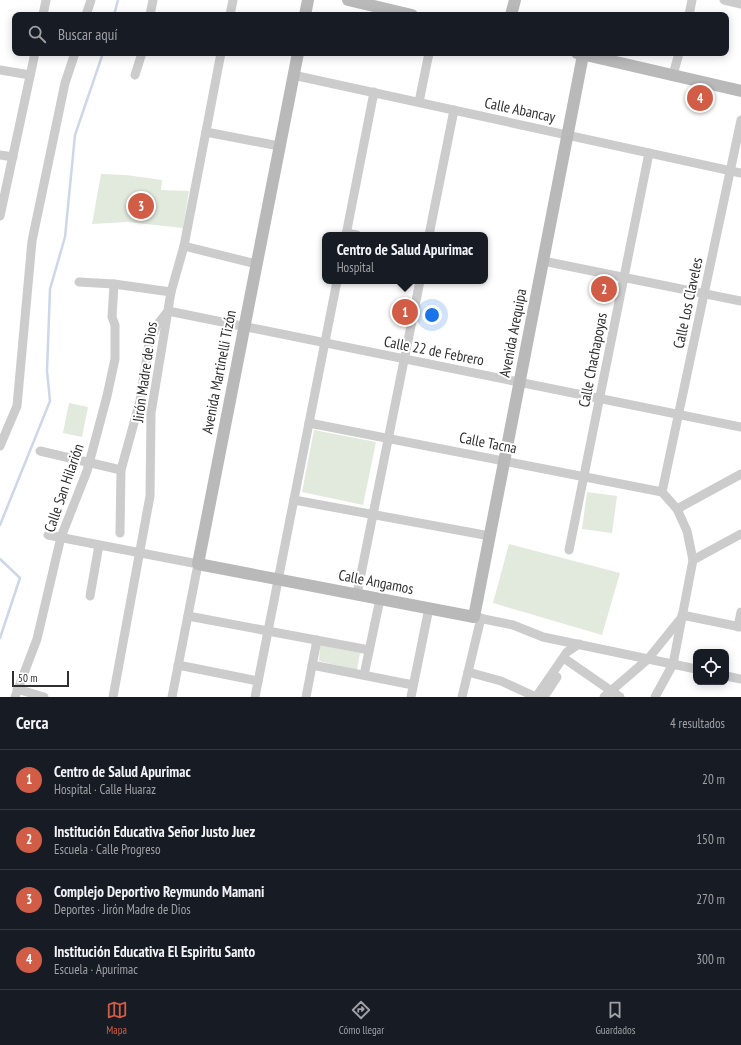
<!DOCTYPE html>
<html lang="es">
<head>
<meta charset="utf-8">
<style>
  :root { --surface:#171b24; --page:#20242c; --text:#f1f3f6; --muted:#9ea1a6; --line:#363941; --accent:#d15d46 }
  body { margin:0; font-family:"PT Sans Narrow",sans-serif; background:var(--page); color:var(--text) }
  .controls { position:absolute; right:12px; bottom:12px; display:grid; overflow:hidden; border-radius:8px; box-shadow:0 2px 10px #0003 }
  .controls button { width:36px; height:36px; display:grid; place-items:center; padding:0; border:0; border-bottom:1px solid var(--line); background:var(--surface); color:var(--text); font:20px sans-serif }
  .scale { position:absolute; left:12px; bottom:10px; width:57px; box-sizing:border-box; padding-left:4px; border:2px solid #2f2f2f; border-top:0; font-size:11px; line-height:14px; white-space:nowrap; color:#2f2f2f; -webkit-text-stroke:3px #fff; paint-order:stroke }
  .you { position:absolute; left:432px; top:315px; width:14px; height:14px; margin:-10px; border:3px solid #fff; border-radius:50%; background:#1a73e8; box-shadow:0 0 0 6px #1a73e833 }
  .badge { display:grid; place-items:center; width:26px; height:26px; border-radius:50%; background:var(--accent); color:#fff; font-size:13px; font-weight:700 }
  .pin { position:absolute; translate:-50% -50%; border:2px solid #fff; box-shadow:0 1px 4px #0006 }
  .popup { position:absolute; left:322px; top:232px; width:166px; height:52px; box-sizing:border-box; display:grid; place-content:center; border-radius:8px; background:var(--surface); filter:drop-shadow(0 1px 3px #0005); font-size:13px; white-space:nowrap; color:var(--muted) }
  .popup b { font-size:15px; color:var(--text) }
  .popup::after { content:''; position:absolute; left:50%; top:100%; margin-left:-8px; border:8px solid transparent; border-top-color:var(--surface) }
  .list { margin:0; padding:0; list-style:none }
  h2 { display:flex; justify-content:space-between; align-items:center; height:52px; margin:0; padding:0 16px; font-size:17px }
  h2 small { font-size:13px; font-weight:400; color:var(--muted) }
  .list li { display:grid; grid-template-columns:26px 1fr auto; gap:12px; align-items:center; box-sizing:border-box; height:60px; padding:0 16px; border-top:1px solid var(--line) }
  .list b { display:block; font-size:15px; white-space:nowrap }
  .list p { margin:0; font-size:13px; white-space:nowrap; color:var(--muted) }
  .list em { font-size:13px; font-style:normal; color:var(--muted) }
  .icon { flex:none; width:22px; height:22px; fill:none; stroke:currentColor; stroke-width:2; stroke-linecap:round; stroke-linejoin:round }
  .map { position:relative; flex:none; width:741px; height:697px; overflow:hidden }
  .search { position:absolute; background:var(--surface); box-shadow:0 2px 10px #0003; left:12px; right:12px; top:12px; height:44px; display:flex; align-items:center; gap:10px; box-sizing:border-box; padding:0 14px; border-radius:8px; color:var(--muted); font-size:15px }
  .sheet { height:292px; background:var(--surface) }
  nav { display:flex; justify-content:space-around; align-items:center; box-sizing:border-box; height:56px; border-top:1px solid var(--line); background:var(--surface); font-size:11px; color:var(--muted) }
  nav a { display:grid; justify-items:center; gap:2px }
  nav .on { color:var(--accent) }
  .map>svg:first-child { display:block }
  .green { fill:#e2eade }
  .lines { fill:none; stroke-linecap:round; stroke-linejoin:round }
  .stream { stroke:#cdd7e8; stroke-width:2.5 }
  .street { stroke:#ccc; stroke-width:9 }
  .secondary { stroke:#b9b9b9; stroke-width:12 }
  .labels { text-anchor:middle; stroke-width:4; stroke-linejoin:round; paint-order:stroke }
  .street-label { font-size:15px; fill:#2f2f2f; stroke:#fff }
</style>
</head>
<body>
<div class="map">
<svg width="741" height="697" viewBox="0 0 741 697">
  <rect width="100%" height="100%" fill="#fff"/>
  <g class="green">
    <path d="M 101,174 L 126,175 L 162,180 L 161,190 L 189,191 L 183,228 L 127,222 L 92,224 Z"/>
    <path d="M 69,403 L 88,407 L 82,437 L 63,433 Z"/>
    <path d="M 314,430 L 376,442 L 363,505 L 302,492 Z"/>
    <path d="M 587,492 L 617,496 L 612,533 L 582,529 Z"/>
    <path d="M 509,544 L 620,573 L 602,635 L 493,603 Z"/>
    <path d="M 320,645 L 360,653 L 357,670 L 319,661 Z"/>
  </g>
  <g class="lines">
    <g class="stream">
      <path d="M 114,15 L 118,0"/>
      <path d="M 0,525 L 50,401 L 47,371 L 50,289 L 65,237 L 75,135 L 103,53"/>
      <path d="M 0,559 L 20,578 L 0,638"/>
    </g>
    <g class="street">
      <path d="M 724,0 L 741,4"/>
      <path d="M 43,15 L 46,0"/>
      <path d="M 86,15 L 91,0"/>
      <path d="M 150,15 L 153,0"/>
      <path d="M 230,15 L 233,0"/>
      <path d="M 689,15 L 692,0"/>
      <path d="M 0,70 L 30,75"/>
      <path d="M 135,75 L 142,53"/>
      <path d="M 293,75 L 741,173"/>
      <path d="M 673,75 L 679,53"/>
      <path d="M 419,102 L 429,53"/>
      <path d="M 206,132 L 279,146"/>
      <path d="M 0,155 L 13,157"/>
      <path d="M 0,216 L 35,53"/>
      <path d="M 346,233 L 357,235"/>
      <path d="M 346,235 L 374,92"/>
      <path d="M 429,235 L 454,110"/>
      <path d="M 184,246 L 256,264"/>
      <path d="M 543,261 L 741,301"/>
      <path d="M 79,282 L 114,284 L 171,292"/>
      <path d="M 309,423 L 662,492"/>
      <path d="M 0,446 L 17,406 L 32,241 L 65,83 L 75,53"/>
      <path d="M 40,451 L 121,470"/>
      <path d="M 662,492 L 741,120"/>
      <path d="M 294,500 L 490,536"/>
      <path d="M 677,509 L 741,474"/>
      <path d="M 120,533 L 121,470 L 140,401 L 149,343 L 157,325 L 168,311 L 741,427"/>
      <path d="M 48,535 L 198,564 L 172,697"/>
      <path d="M 569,550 L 649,153"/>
      <path d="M 693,560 L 741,534"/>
      <path d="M 357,594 L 420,281"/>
      <path d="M 90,596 L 99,545"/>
      <path d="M 682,615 L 741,627"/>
      <path d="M 188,616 L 369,650"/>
      <path d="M 474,617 L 513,625 L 543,637 L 696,669"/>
      <path d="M 738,627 L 741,612"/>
      <path d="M 568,661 L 620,697"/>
      <path d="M 178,665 L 258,681"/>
      <path d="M 312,665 L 413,685"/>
      <path d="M 468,672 L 501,681 L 536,697 L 567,652 L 579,644"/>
      <path d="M 364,675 L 380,599"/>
      <path d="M 726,676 L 741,679"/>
      <path d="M 17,689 L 44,697"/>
      <path d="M 15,697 L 37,639 L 61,537 L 87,471 L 107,396 L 115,359 L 115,325 L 112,317 L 114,284"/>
      <path d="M 113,697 L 150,496 L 151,413 L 171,292 L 184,246 L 221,53"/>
      <path d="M 255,697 L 337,281"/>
      <path d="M 306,697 L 317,640"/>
      <path d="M 411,697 L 429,608"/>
      <path d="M 462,697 L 481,618"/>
      <path d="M 544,697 L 557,677"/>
      <path d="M 604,697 L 648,659 L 682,617"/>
      <path d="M 655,697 L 673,664 L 693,560 L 687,531 L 677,509 L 662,492"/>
    </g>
    <g class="secondary">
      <path d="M 348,0 L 412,15"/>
      <path d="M 305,15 L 308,0"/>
      <path d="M 511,15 L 515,0"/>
      <path d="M 298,53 L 198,564 L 474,617 L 583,55"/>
      <path d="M 577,53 L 741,91"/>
    </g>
  </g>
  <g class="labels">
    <g class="street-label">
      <text transform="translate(520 110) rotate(12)" y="5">Calle Abancay</text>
      <text transform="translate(688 303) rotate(-78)" y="5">Calle Los Claveles</text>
      <text transform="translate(513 333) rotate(-79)" y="5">Avenida Arequipa</text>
      <text transform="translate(434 351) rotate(11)" y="5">Calle 22 de Febrero</text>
      <text transform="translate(593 360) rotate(-79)" y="5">Calle Chachapoyas</text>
      <text transform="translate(145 372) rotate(-82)" y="5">Jirón Madre de Dios</text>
      <text transform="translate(219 372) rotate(-79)" y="5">Avenida Martinelli Tizón</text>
      <text transform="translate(488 443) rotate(11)" y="5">Calle Tacna</text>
      <text transform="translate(64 488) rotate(-71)" y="5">Calle San Hilarión</text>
      <text transform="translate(376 582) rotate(11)" y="5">Calle Angamos</text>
    </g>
  </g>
</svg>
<div class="controls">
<button><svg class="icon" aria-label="locate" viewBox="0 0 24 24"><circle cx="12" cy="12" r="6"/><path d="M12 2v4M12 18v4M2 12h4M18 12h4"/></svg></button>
</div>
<div class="scale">50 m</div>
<div class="you"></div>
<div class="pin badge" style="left:405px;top:312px">1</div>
<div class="popup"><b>Centro de Salud Apurimac</b>Hospital</div>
<div class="pin badge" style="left:604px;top:289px">2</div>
<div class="pin badge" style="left:141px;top:206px">3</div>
<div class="pin badge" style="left:700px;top:98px">4</div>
<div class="search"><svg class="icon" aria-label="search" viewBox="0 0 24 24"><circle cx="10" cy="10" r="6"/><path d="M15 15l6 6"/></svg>Buscar aquí</div>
</div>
<section class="sheet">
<h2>Cerca<small>4 resultados</small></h2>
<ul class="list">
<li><span class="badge">1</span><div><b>Centro de Salud Apurimac</b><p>Hospital · Calle Huaraz</p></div><em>20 m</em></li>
<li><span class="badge">2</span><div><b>Institución Educativa Señor Justo Juez</b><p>Escuela · Calle Progreso</p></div><em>150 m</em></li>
<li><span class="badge">3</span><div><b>Complejo Deportivo Reymundo Mamani</b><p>Deportes · Jirón Madre de Dios</p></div><em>270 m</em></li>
<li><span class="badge">4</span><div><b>Institución Educativa El Espiritu Santo</b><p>Escuela · Apurímac</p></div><em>300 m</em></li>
</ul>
</section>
<nav>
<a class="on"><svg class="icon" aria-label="map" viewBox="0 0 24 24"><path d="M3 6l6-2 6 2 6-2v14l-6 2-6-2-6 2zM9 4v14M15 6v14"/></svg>Mapa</a>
<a><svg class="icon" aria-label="directions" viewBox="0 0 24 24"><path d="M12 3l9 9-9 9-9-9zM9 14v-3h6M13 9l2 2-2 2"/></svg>Cómo llegar</a>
<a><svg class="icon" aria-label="saved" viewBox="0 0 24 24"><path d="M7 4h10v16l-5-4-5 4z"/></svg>Guardados</a>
</nav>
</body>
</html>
